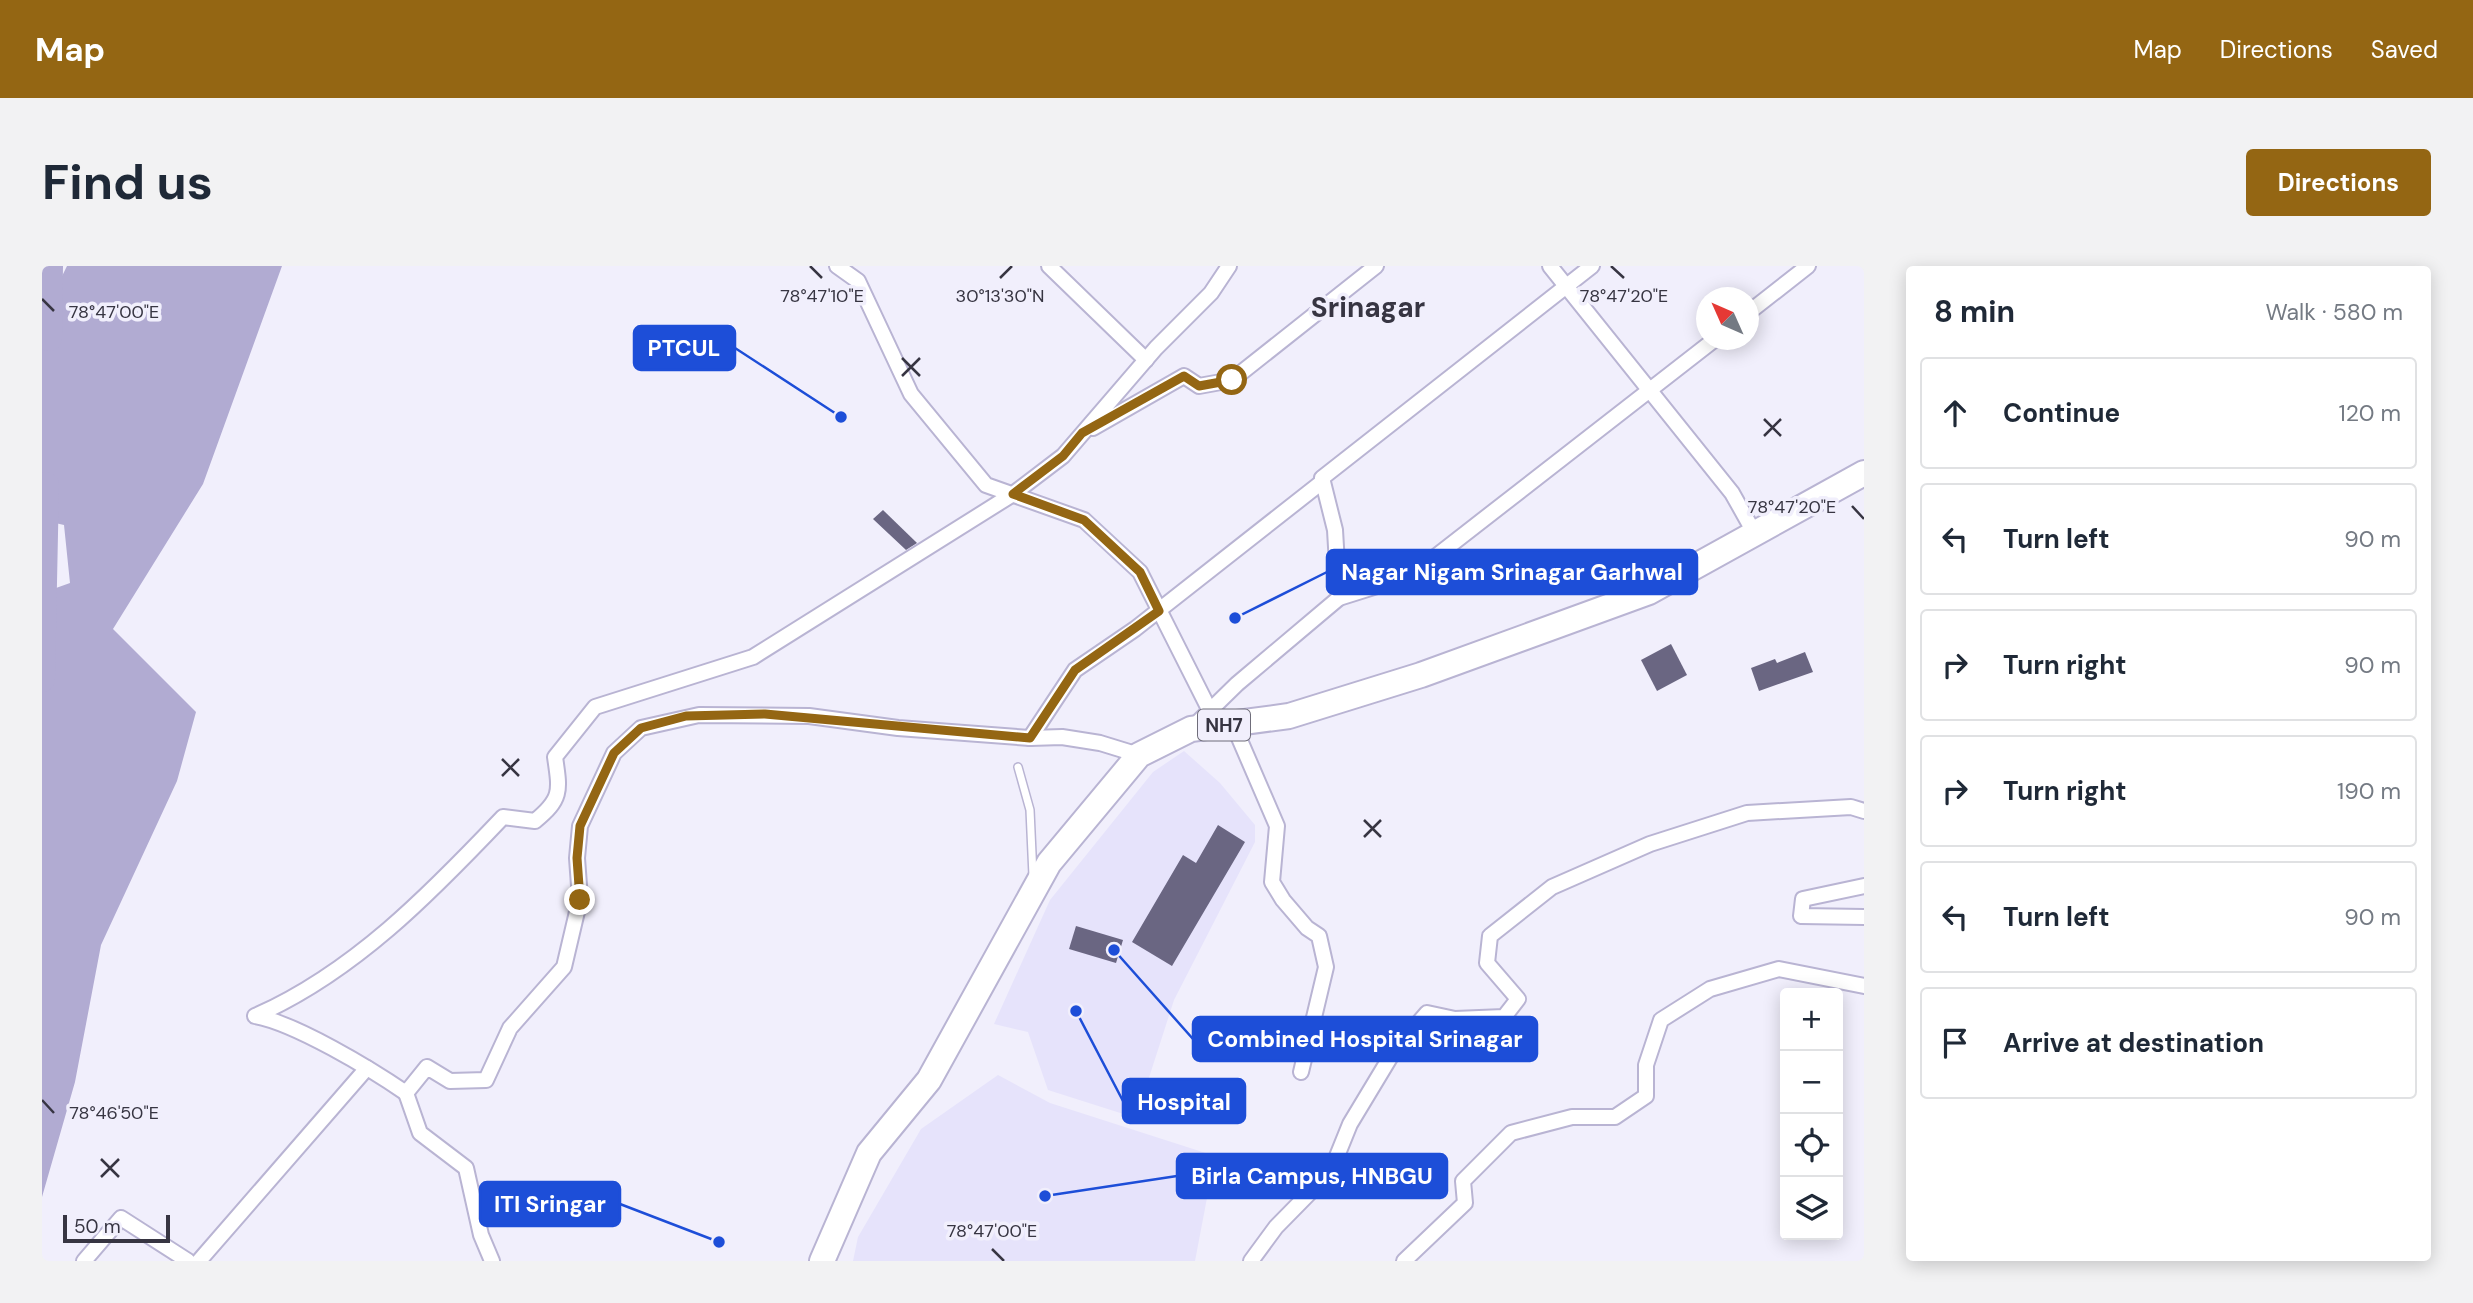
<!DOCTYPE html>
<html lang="en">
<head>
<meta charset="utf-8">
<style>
  :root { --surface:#fff; --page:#f2f2f3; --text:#1f2937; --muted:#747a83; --line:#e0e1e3; --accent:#946613 }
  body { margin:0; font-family:"DM Sans",sans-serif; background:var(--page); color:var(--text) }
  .controls { position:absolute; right:21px; bottom:21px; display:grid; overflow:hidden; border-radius:7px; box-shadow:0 4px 18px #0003 }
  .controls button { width:63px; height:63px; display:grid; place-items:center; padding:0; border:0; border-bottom:2px solid var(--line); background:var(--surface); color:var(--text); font:35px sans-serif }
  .compass { position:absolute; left:1654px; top:21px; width:63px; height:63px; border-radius:50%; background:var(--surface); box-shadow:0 4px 18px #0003; rotate:315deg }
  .scale { position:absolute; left:21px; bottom:18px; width:107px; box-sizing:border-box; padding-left:7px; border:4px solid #373542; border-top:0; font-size:19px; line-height:24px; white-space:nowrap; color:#373542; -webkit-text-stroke:5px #f1effc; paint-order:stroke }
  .stop { position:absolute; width:21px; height:21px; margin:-16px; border:5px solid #946613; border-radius:50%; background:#fff }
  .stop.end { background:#946613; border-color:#fff; box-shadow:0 2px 7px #0008 }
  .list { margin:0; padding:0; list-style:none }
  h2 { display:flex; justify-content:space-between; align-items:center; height:91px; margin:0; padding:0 28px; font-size:30px }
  h2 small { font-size:23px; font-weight:400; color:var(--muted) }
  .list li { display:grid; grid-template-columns:46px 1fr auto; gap:21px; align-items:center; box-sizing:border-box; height:112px; margin:0 14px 14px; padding:0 14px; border:2px solid var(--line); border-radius:7px }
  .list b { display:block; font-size:26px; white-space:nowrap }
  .list em { font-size:23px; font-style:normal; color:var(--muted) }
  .icon { flex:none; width:38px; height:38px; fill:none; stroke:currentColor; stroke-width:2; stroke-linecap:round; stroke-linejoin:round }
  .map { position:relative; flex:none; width:1822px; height:995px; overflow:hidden; border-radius:7px }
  header { display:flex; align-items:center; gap:42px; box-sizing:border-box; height:98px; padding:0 35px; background:var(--accent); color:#fff }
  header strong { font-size:33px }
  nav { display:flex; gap:38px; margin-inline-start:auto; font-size:24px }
  .intro { display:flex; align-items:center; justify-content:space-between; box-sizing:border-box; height:168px; padding:0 42px }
  h1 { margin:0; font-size:49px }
  .button { padding:18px 32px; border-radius:7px; background:var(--accent); color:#fff; font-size:24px; font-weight:700 }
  main { display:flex; gap:42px; padding:0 42px }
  aside { flex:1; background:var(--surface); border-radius:7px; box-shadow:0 4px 18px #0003 }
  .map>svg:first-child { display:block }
  .built { fill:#e6e3fb }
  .water { fill:#b1abd2 }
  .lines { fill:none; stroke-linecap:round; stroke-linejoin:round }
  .river { stroke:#b1abd2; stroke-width:26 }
  .building { fill:#6a6682 }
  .service-casing { stroke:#b9b4d3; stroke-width:10 }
  .minor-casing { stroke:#b9b4d3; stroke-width:18 }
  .trunk-casing { stroke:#b9b4d3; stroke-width:28 }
  .service { stroke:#fff; stroke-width:7 }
  .minor { stroke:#fff; stroke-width:14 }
  .trunk { stroke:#fff; stroke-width:24 }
  .route { stroke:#946613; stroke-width:9 }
  .ticks { fill:none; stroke:#373542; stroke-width:2.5 }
  .labels { text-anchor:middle; stroke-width:7; stroke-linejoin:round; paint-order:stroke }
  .shield { fill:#f1effc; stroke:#6f6d7a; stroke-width:2 }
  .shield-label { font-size:19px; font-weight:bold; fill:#373542 }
  .district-label { font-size:28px; font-weight:bold; fill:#373542; stroke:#f1effc }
  .ticks-label { font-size:18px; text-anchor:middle; fill:#373542; stroke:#f1effc; stroke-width:7; stroke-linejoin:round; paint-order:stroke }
  .leader { fill:none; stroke:#1d4ed8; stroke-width:2.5 }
  .callout-dot { fill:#1d4ed8; stroke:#f1effc; stroke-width:2.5 }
  .callout { fill:#1d4ed8; stroke:#1d4ed8; stroke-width:2.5 }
  .callout-label { font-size:23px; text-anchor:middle; font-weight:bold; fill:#fff }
</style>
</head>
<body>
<header>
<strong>Map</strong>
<nav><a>Map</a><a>Directions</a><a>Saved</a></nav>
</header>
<div class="intro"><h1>Find us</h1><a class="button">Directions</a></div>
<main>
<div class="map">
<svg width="1822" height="995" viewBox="0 0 1822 995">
  <rect width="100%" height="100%" fill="#f1effc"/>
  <g class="built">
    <path d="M 1142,485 L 1178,517 L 1213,559 L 1213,576 L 1132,734 L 1094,852 L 1006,824 L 986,766 L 952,758 L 1008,634 L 1111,506 Z"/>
    <path d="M 956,809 L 1008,837 L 1173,890 L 1153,995 L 811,995 L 816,971 L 879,863 Z"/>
  </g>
  <path class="water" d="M 25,0 L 240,0 L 161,218 L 71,363 L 154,446 L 135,515 L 59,679 L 33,816 L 0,931 L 0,327 L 28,317 L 22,259 L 0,254 L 0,51 Z"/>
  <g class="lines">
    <g class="river">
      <path d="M 7,72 L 8,0"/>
      <path d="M 0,413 L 4,219"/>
    </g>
  </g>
  <g class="building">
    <path d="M 841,244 L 875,277 L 864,284 L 831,253 Z"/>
    <path d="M 1629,378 L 1645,409 L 1615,425 L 1599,394 Z"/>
    <path d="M 1763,386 L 1771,406 L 1717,425 L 1709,402 L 1733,393 L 1735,397 Z"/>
    <path d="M 1176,559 L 1203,576 L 1130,700 L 1090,676 L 1141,589 L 1154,597 Z"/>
    <path d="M 1034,660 L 1081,674 L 1074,697 L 1027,683 Z"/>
  </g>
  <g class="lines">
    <g class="service-casing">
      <path id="service" d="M 976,501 L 988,544 L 991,610"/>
    </g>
    <g class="minor-casing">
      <g id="minor">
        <path d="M 795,0 L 816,15 L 869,128 L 944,219 L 1042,254 L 1098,306 L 1168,445"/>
        <path d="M 1007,0 L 1104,94"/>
        <path d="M 1508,0 L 1690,227 L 1713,268"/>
        <path d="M 1706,47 L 1766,0"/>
        <path d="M 1051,162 L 1142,110 L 1157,120 L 1190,114 L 1334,0"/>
        <path d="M 1297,332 L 1293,264 L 1280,212 L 1550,0"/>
        <path d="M 1191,458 L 1235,560 L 1230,616 L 1241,634 L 1265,662 L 1277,670 L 1284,701 L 1259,806"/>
        <path d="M 1150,462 L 1195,418 L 1297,332 L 1370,309 L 1672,74"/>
        <path d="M 988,472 L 1033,404 L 1093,363 L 1280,216"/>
        <path d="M 1097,489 L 1058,477 L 1020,471 L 988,472 L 856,462 L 767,450 L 657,449 L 599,462 L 572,487 L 538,560 L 535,592 L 538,633 L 522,701 L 468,762 L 444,814 L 408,815 L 385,801 L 364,827 C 329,803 253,757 213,750 C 311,707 388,628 461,551 L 493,555 C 520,533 518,525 513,491 L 553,441 L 711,391 L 971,228 L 1021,190 L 1114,82 L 1169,27 L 1187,0"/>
        <path d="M 1822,620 L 1761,633 L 1759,650 L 1822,651"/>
        <path d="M 364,827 L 378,867 L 424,902 L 439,969 L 450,995"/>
        <path d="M 42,995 L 79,952 L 146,995"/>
        <path d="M 157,995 L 325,802"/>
        <path d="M 1209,995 L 1234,961 L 1289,905 L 1308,858 L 1352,785 L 1385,747 L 1413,753 L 1462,751 L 1476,733 L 1445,697 L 1448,670 L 1510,621 L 1608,578 L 1705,547 L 1809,541 L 1822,545"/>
        <path d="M 1362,995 L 1423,937 L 1421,915 L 1469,867 L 1530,851 L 1573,851 L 1604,830 L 1604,799 L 1619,754 L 1668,723 L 1737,703 L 1822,720"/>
      </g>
    </g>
    <g class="trunk-casing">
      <path id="trunk" d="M 780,995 L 827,887 L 887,814 L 1007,597 L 1097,489 L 1149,463 L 1247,450 L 1379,409 L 1607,326 L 1822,207"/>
    </g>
    <use href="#service" class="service"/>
    <use href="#minor" class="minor"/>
    <use href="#trunk" class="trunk"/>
  </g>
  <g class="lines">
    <path class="route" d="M 538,634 L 535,592 L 538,560 L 572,487 L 599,462 L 644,450 L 723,448 L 988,472 L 1033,404 L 1117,345 L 1098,306 L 1042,254 L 971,228 L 1021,190 L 1040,167 L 1142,110 L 1157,120 L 1190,114"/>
  </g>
  <path class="ticks" d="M 768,0 L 780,12M 1569,0 L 1582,12M 958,12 L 970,0M 0,33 L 12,45M 860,92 L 878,110M 860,110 L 878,92M 1722,153 L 1739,170M 1722,170 L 1739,153M 1810,240 L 1822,253M 460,493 L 477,510M 460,510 L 477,493M 1322,554 L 1339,571M 1322,571 L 1339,554M 0,834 L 12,847M 59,893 L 77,911M 59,911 L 77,893M 950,983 L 962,995"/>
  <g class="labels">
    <rect class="shield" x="1156" y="443.5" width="52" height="31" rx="5"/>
    <g class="shield-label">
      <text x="1182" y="466">NH7</text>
    </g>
    <g class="district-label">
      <text x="1326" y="51">Srinagar</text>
    </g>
  </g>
  <g class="ticks-label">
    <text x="780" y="36">78°47'10"E</text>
    <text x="1582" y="36">78°47'20"E</text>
    <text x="958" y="36">30°13'30"N</text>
    <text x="72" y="52">78°47'00"E</text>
    <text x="1750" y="247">78°47'20"E</text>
    <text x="72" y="853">78°46'50"E</text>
    <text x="950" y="971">78°47'00"E</text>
  </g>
  <path class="leader" d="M799 151L693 82M1193 352L1285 306M1072 684L1151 773M1034 745L1081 835M1003 930L1135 910M677 976L578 938"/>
  <g class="callout-dot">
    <circle cx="799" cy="151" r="7"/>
    <circle cx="1193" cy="352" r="7"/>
    <circle cx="1072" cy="684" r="7"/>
    <circle cx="1034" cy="745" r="7"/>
    <circle cx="1003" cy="930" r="7"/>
    <circle cx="677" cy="976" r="7"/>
  </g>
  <g class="callout">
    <rect x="592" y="60" width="101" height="44" rx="7"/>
    <rect x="1285" y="284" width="370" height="44" rx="7"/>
    <rect x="1151" y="751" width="344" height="44" rx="7"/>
    <rect x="1081" y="813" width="122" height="44" rx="7"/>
    <rect x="1135" y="888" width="270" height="44" rx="7"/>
    <rect x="438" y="916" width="140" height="44" rx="7"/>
  </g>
  <g class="callout-label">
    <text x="642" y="90">PTCUL</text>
    <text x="1470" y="314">Nagar Nigam Srinagar Garhwal</text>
    <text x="1323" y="781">Combined Hospital Srinagar</text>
    <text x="1142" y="844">Hospital</text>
    <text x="1270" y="918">Birla Campus, HNBGU</text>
    <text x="508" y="946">ITI Sringar</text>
  </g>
</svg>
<div class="controls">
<button>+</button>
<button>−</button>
<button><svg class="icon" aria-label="locate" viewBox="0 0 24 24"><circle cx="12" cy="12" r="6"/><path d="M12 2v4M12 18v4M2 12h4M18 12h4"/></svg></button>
<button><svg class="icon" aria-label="layers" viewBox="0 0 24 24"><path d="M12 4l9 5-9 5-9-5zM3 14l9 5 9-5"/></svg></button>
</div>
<svg class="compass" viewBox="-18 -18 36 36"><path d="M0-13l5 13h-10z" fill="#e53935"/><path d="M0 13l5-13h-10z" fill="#747a83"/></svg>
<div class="scale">50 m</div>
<div class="stop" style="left:1190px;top:114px"></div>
<div class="stop end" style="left:538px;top:634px"></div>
</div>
<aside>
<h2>8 min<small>Walk · 580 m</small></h2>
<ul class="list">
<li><svg class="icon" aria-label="ahead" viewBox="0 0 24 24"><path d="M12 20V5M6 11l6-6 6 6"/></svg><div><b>Continue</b></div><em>120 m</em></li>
<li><svg class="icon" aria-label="left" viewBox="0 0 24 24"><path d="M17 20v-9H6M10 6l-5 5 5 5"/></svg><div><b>Turn left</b></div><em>90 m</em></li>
<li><svg class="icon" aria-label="right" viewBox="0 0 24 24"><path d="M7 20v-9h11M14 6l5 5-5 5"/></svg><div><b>Turn right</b></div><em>90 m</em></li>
<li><svg class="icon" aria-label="right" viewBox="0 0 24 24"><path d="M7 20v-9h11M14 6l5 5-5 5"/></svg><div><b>Turn right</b></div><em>190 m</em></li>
<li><svg class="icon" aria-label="left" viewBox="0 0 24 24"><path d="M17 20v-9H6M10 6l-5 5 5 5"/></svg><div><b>Turn left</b></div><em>90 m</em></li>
<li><svg class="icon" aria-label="arrive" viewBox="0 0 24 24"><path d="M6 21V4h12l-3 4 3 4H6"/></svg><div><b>Arrive at destination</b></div></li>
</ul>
</aside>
</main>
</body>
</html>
